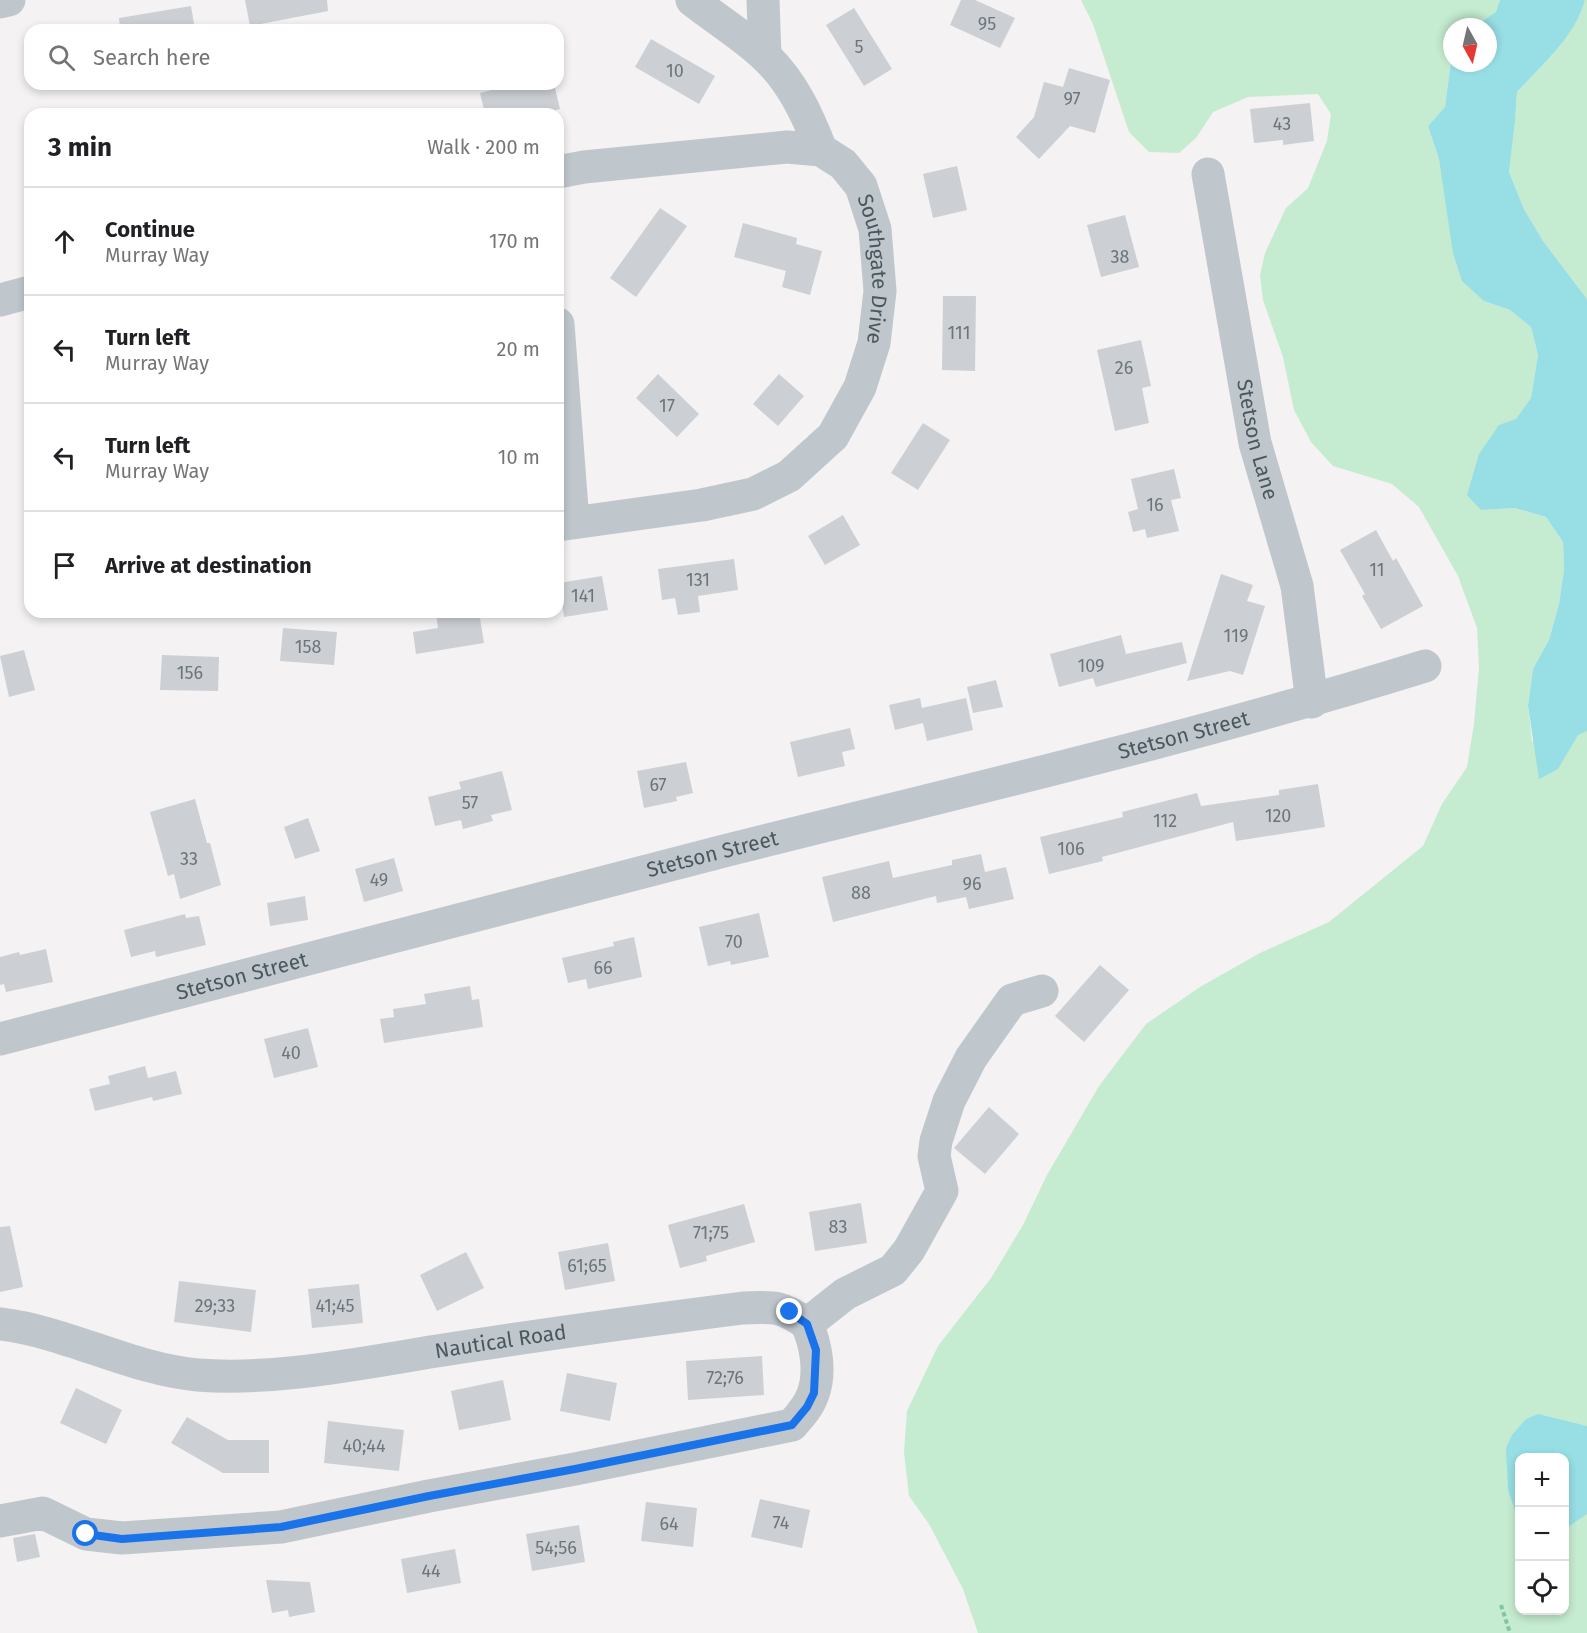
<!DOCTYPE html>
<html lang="en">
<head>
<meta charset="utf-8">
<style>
  :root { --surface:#fff; --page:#f6f6f6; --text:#202124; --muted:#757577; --line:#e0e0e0 }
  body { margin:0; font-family:"Fira Sans",sans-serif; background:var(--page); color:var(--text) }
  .controls { position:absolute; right:18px; bottom:18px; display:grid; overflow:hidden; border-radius:12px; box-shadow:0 3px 9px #0003 }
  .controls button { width:54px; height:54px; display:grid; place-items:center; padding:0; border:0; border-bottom:2px solid var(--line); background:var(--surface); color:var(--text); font:30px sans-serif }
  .compass { position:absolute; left:1443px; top:18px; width:54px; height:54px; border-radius:50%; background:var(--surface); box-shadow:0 3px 9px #0003; rotate:172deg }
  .stop { position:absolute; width:18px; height:18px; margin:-14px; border:4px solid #1a73e8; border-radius:50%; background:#fff }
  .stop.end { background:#1a73e8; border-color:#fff; box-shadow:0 2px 6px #0008 }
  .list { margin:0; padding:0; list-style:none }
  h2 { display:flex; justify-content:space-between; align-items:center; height:78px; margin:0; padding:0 24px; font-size:26px }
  h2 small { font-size:20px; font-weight:400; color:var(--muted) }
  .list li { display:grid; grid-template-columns:39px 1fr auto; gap:18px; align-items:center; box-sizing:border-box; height:108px; padding:0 24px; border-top:2px solid var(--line) }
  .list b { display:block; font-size:22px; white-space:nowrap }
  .list p { margin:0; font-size:20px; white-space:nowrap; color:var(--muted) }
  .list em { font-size:20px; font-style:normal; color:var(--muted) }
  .icon { flex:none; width:33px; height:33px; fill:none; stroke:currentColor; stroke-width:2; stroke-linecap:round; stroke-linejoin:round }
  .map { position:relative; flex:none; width:1587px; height:1633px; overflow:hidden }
  .search { position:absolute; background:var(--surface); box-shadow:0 3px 9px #0003; left:24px; top:24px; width:540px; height:66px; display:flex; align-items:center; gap:15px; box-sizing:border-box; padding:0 21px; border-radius:18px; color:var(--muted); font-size:22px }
  .panel { position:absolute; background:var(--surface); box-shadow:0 3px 9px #0003; left:24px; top:108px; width:540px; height:510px; border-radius:18px }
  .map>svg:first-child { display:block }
  .green { fill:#c5ecd0; fill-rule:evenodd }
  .water { fill:#97dee5 }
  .building { fill:#ccd0d4 }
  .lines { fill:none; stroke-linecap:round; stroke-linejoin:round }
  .path { stroke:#80c89c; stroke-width:4; stroke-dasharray:4.5 3; stroke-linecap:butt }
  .minor { stroke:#bfc7cd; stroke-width:33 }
  .route { stroke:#1a73e8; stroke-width:8 }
  .labels { text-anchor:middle; stroke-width:4.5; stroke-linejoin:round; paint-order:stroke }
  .number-label { font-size:18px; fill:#6b757c }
  .street-label { font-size:21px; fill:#4b575e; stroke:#fff }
</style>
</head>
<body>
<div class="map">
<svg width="1587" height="1633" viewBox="0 0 1587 1633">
  <rect width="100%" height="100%" fill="#f4f2f2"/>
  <g class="green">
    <path d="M 1081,0 L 1500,0 L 1497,12 L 1474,27 L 1452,27 L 1452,53 L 1445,107 L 1428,126 L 1439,159 L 1445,190 L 1484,301 L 1510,310 L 1531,327 L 1538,355 L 1531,398 L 1516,420 L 1481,510 L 1515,508 L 1546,517 L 1563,542 L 1564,569 L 1559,604 L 1549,640 L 1533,669 L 1528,706 L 1532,741 L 1577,734 L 1587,730 L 1587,1633 L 978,1633 L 963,1589 L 929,1524 L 909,1496 L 904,1452 L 907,1411 L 938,1346 L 991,1278 L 1023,1225 L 1047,1175 L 1099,1086 L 1146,1024 L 1200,987 L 1260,953 L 1329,922 L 1423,846 L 1442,804 L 1467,767 L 1474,724 L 1479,667 L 1477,628 L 1458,576 L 1419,507 L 1392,484 L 1333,466 L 1311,442 L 1294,410 L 1283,357 L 1263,300 L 1260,275 L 1265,253 L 1286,208 L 1308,188 L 1327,141 L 1331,114 L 1318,94 L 1248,97 L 1213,112 L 1196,138 L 1179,153 L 1149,152 L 1129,132 L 1093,24 ZM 1520,1458 L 1564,1458 L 1564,1610 L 1520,1610 Z"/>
    <path d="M 1585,0 L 1587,0 L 1587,299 L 1543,241 L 1524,209 L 1509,172 L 1515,122 L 1517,92 C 1542,66 1575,36 1585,0 Z"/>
  </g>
  <g class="water">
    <path d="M 1500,0 L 1585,0 C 1575,37 1542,65 1517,92 L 1515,122 L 1509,172 L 1524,209 L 1543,241 L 1587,299 L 1587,731 L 1578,735 L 1558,769 L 1539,779 L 1528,706 L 1533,669 L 1549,640 L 1559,604 L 1564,569 L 1563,542 L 1546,517 L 1515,508 L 1481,510 L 1467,495 L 1479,454 L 1499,425 L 1516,419 L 1531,398 L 1538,355 L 1531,327 L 1510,310 L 1484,301 L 1462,281 L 1453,253 L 1439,159 L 1428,126 L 1445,107 L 1452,53 L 1452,63 L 1488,63 L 1488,27 L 1474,27 L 1496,12 Z"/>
    <path d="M 1538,1414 L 1587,1426 L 1587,1514 L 1565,1529 L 1564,1458 L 1520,1458 L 1519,1522 L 1508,1490 L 1506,1448 L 1512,1435 L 1526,1419 Z"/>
  </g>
  <g class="building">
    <path d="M 245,0 L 327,0 L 328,11 L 250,26 Z"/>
    <path d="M 961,0 L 975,0 L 1015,18 L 1000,48 L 950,25 Z"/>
    <path d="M 191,6 L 195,30 L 120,30 L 119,18 Z"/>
    <path d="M 854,8 L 892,69 L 864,86 L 826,25 Z"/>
    <path d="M 651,39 L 715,76 L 699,104 L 635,67 Z"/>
    <path d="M 1069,68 L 1110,80 L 1095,133 L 1070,126 L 1039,159 L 1016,137 L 1034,117 L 1044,82 L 1063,87 Z"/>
    <path d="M 515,84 L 554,84 L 560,109 L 541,114 L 485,114 L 480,93 Z"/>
    <path d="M 1310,103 L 1314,141 L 1283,145 L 1283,140 L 1254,143 L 1250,109 Z"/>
    <path d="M 957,166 L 967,210 L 933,218 L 923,174 Z"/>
    <path d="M 660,208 L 687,226 L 636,297 L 610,278 Z"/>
    <path d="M 1125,215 L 1139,267 L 1101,277 L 1087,225 Z"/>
    <path d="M 743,223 L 797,238 L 796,244 L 822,251 L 810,295 L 782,287 L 786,271 L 734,257 Z"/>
    <path d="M 943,296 L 976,296 L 975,371 L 942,370 Z"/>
    <path d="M 1141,340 L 1151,386 L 1142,388 L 1149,423 L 1115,431 L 1097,350 Z"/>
    <path d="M 658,374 L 699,414 L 677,437 L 636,398 Z"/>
    <path d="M 779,374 L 804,396 L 778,426 L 753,404 Z"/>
    <path d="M 923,423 L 950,440 L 918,490 L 891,473 Z"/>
    <path d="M 1174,469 L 1181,498 L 1171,500 L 1179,531 L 1147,538 L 1145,529 L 1133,532 L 1128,512 L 1138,509 L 1131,479 Z"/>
    <path d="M 843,515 L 860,545 L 825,565 L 808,536 Z"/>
    <path d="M 1376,530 L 1393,561 L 1396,558 L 1423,606 L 1381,629 L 1362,596 L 1365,594 L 1340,550 Z"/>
    <path d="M 734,559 L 738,590 L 698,596 L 700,612 L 678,615 L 675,598 L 662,600 L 658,569 Z"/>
    <path d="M 1221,574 L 1253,585 L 1247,601 L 1265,606 L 1243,675 L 1230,671 L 1187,681 Z"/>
    <path d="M 602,576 L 608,610 L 564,617 L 559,583 Z"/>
    <path d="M 436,612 L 479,612 L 484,643 L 416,654 L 413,632 L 438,628 Z"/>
    <path d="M 283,628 L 337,632 L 334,665 L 280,661 Z"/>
    <path d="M 1121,635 L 1126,654 L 1182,642 L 1187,663 L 1096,687 L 1093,678 L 1059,687 L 1050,654 Z"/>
    <path d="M 24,650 L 35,690 L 9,697 L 0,656 Z"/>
    <path d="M 162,655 L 219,657 L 218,691 L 160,690 Z"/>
    <path d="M 996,680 L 1003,707 L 973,713 L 967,687 Z"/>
    <path d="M 920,698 L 922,708 L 966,698 L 973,730 L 927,741 L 923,723 L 895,730 L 889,705 Z"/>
    <path d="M 850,728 L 855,749 L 842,752 L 845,766 L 798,777 L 790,742 Z"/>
    <path d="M 686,762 L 693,793 L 676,797 L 677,801 L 644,808 L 637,771 Z"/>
    <path d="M 502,771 L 512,810 L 491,815 L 493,821 L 463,829 L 461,820 L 435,826 L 428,797 L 461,789 L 459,782 Z"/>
    <path d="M 1318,784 L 1325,827 L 1236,841 L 1233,822 L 1102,857 L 1103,861 L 1049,874 L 1040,837 L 1123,817 L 1122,812 L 1197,793 L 1201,806 L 1279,795 L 1279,790 Z"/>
    <path d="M 195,799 L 207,843 L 210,843 L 221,885 L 180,899 L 174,874 L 168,876 L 150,812 Z"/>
    <path d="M 308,818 L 320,851 L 295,859 L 284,827 Z"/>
    <path d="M 981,854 L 985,872 L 1006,867 L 1014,899 L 969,909 L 966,897 L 937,903 L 936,896 L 833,922 L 822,877 L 889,861 L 893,878 L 952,865 L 952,860 Z"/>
    <path d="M 394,858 L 403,891 L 364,902 L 355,869 Z"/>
    <path d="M 305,896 L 308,920 L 270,926 L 267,903 Z"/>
    <path d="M 759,913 L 769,957 L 731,965 L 730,961 L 708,966 L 699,927 Z"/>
    <path d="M 185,914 L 186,918 L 199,916 L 206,945 L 156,957 L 155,951 L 131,957 L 124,930 Z"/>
    <path d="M 634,937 L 642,977 L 588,989 L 586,979 L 568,983 L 562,958 L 614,946 L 613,942 Z"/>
    <path d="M 46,949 L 53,982 L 6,992 L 4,984 L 0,985 L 0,957 L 19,952 L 20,955 Z"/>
    <path d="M 1100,965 L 1129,990 L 1084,1042 L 1055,1016 Z"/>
    <path d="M 470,986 L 472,1000 L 479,999 L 483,1027 L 384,1043 L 380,1019 L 394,1017 L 393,1009 L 426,1004 L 424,994 Z"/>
    <path d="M 308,1028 L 318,1067 L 274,1078 L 264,1039 Z"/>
    <path d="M 145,1066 L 148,1078 L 176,1071 L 182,1094 L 153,1101 L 152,1097 L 95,1111 L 89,1089 L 110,1084 L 108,1076 Z"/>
    <path d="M 989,1107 L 1019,1134 L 985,1174 L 954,1148 Z"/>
    <path d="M 861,1203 L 867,1243 L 815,1251 L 809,1212 Z"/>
    <path d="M 744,1204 L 755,1242 L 706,1256 L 707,1261 L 680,1268 L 668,1225 Z"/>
    <path d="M 10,1226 L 23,1287 L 0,1292 L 0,1227 Z"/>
    <path d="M 608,1243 L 615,1281 L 565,1290 L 558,1252 Z"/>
    <path d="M 466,1252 L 484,1288 L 437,1311 L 420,1275 Z"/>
    <path d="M 179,1281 L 256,1290 L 251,1332 L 174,1322 Z"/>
    <path d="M 359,1284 L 363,1323 L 312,1328 L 308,1289 Z"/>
    <path d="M 762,1356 L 764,1395 L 688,1400 L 686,1361 Z"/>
    <path d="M 567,1373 L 617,1383 L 610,1421 L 560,1411 Z"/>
    <path d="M 503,1380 L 511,1420 L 459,1430 L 451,1391 Z"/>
    <path d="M 76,1388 L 122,1410 L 106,1444 L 60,1423 Z"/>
    <path d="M 187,1417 L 228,1440 L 269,1440 L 269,1473 L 223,1473 L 171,1443 Z"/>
    <path d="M 328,1421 L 404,1430 L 399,1471 L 324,1463 Z"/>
    <path d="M 760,1499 L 810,1510 L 802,1548 L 751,1537 Z"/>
    <path d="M 646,1502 L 697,1508 L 693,1547 L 641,1541 Z"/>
    <path d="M 579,1525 L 585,1562 L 532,1571 L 526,1534 Z"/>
    <path d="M 35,1534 L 40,1557 L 17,1562 L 13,1538 Z"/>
    <path d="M 455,1549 L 461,1583 L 407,1593 L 401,1559 Z"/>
    <path d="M 266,1580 L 310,1582 L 315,1612 L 289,1617 L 288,1610 L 272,1613 Z"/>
  </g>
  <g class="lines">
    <path class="path" d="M 1501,1605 L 1510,1633"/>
    <g class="minor">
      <path d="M 692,0 C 716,19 744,36 766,57 C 793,83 808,116 821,150"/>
      <path d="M 763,0 L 765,56"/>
      <path d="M 0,2 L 9,0"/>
      <path id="s1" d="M 558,172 L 584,167 L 787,147 L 821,150 L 843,164 L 861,186 L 875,229 L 880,291 L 874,343 L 860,387 L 833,436 L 789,476 L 753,494 L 702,505 L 558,525"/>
      <path id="s2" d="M 1208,174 L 1255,443 L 1297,586 L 1312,702"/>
      <path d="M 0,300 L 30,292"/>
      <path d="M 558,324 L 573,522"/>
      <path id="s3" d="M 0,1039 C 241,977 482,912 724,851 C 959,792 1194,738 1425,666"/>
      <path id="s4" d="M 0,1324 C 68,1332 130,1369 198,1375 C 275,1381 361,1363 437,1351 C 539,1335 641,1321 743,1308 C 774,1307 781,1305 807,1324"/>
      <path d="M 807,1324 L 845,1294 L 893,1270 L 909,1250 L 942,1191 L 934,1156 L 936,1141 L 949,1101 L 971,1058 L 1012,1000 L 1042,991"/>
      <path d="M 0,1521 L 43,1513 L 86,1534 L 122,1538 L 281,1527 L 429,1496 L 575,1469 L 792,1425 C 800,1416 809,1406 813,1394 C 821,1372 816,1345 807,1324"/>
    </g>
  </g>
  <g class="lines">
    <path class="route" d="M 86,1534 L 122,1539 L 281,1527 L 429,1496 L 575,1469 L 792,1425 L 807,1407 L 814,1393 L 816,1350 L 807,1324 L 790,1312"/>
  </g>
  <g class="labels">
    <g class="number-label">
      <text x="987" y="30">95</text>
      <text x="859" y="53">5</text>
      <text x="675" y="77">10</text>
      <text x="1072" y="105">97</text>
      <text x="1282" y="130">43</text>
      <text x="1120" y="263">38</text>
      <text x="959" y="339">111</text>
      <text x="1124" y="374">26</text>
      <text x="667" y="412">17</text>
      <text x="1155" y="511">16</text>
      <text x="1377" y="576">11</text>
      <text x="698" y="586">131</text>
      <text x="583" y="602">141</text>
      <text x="1236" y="642">119</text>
      <text x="308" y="653">158</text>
      <text x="1091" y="672">109</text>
      <text x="190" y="679">156</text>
      <text x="658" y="791">67</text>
      <text x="470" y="809">57</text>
      <text x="1278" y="822">120</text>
      <text x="1165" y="827">112</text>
      <text x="1071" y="855">106</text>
      <text x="189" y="865">33</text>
      <text x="379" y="886">49</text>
      <text x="972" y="890">96</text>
      <text x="861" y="899">88</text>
      <text x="734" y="948">70</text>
      <text x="603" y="974">66</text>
      <text x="291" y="1059">40</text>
      <text x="838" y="1233">83</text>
      <text x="711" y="1239">71;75</text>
      <text x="587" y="1272">61;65</text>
      <text x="215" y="1312">29;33</text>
      <text x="335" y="1312">41;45</text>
      <text x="725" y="1384">72;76</text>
      <text x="364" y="1452">40;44</text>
      <text x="781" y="1529">74</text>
      <text x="669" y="1530">64</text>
      <text x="556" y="1554">54;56</text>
      <text x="431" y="1577">44</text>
    </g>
    <g class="street-label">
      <text dy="7" stroke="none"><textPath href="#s1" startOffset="404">Southgate Drive</textPath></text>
      <text dy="7" stroke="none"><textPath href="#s2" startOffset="270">Stetson Lane</textPath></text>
      <text dy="7" stroke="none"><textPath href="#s3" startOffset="1222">Stetson Street</textPath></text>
      <text dy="7" stroke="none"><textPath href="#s3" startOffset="736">Stetson Street</textPath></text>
      <text dy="7" stroke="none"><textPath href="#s3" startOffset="250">Stetson Street</textPath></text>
      <text dy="7" stroke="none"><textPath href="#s4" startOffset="510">Nautical Road</textPath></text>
    </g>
  </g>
</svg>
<div class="controls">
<button>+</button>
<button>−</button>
<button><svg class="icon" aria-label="locate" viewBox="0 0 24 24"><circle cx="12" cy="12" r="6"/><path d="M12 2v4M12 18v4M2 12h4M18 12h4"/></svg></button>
</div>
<svg class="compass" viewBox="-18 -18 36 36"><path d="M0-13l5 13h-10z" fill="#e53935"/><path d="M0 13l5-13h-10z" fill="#757577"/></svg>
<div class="stop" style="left:86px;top:1534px"></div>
<div class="stop end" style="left:790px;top:1312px"></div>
<div class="search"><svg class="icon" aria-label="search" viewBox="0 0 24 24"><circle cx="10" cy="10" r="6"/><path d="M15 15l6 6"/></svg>Search here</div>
<section class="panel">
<h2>3 min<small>Walk · 200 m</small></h2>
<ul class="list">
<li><svg class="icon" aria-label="ahead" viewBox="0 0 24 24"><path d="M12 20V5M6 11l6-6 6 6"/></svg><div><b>Continue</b><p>Murray Way</p></div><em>170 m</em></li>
<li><svg class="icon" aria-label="left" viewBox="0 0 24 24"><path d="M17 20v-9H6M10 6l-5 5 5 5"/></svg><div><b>Turn left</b><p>Murray Way</p></div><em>20 m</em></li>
<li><svg class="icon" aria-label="left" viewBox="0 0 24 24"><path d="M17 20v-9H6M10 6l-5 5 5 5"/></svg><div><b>Turn left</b><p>Murray Way</p></div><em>10 m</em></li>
<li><svg class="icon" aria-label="arrive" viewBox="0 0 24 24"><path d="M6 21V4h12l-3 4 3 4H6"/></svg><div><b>Arrive at destination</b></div></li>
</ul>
</section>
</div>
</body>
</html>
